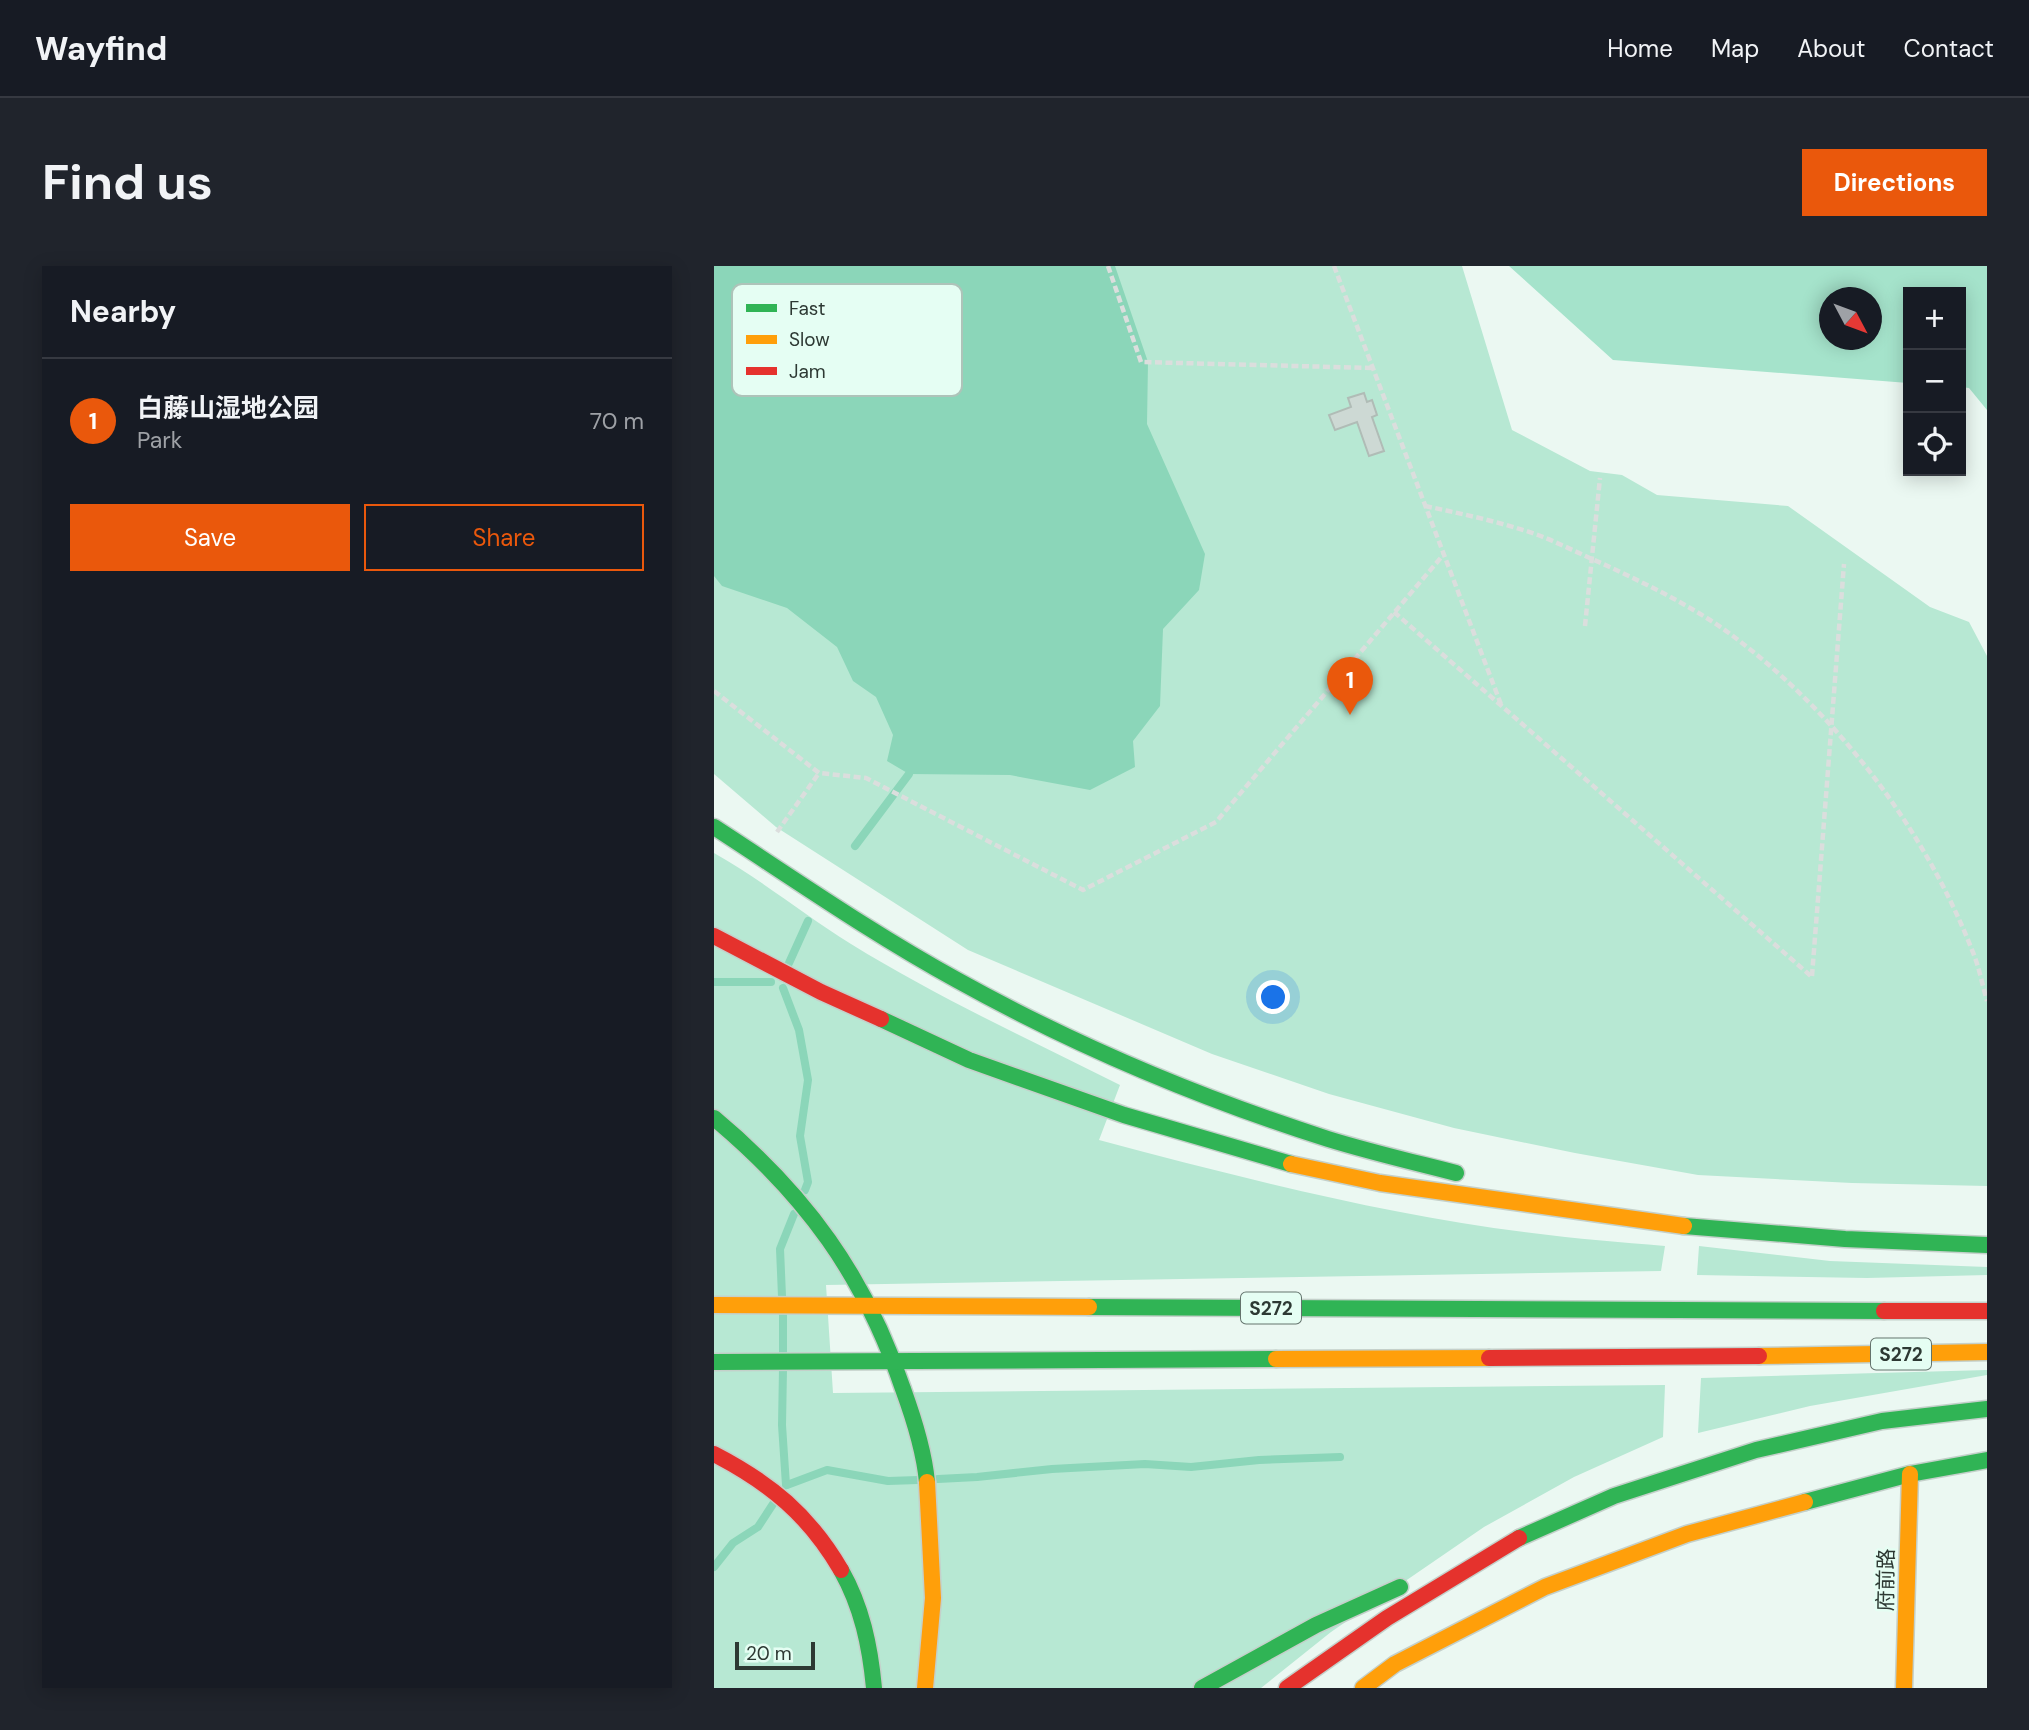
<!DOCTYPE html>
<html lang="en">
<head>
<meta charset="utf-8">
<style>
  :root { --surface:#171b24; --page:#20242c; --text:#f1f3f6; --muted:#9ea1a6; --line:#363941; --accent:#ea580c }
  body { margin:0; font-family:"DM Sans","Noto Sans SC",sans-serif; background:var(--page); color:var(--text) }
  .controls { position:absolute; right:21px; top:21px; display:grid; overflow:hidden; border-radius:0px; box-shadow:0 4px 18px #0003 }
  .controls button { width:63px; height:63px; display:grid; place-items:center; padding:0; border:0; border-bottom:2px solid var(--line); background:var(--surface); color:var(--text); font:35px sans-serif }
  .compass { position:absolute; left:1105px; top:21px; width:63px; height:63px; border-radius:50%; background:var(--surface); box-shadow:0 4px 18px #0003; rotate:131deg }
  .scale { position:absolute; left:21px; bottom:18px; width:80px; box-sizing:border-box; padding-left:7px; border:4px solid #2d3933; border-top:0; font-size:19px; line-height:24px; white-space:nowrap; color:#2d3933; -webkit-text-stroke:5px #e5fef3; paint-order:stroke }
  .you { position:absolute; left:560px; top:732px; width:24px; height:24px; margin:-18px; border:5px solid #fff; border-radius:50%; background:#1a73e8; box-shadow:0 0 0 10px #1a73e833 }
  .badge { display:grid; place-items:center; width:46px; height:46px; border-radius:50%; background:var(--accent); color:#fff; font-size:23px; font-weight:700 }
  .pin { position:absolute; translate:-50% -58px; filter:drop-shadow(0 2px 4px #0008) }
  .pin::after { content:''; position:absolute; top:37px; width:24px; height:21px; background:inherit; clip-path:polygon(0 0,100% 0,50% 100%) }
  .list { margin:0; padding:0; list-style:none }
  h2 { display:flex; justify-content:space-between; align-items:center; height:91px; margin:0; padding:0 28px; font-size:30px }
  h2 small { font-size:23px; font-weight:400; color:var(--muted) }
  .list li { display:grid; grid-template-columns:46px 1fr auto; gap:21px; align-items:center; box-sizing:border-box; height:126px; padding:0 28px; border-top:2px solid var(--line) }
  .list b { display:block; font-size:26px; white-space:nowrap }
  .list p { margin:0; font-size:23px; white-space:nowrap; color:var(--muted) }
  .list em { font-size:23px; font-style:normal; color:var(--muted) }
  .actions { display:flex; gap:14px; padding:21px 28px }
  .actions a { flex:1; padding:16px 0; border:2px solid var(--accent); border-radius:0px; text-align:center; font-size:24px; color:var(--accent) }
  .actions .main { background:var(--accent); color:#fff }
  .icon { flex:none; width:38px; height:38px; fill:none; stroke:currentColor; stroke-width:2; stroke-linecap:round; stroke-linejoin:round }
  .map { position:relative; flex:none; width:1273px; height:1422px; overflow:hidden; border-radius:0px }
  header { display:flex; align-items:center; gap:42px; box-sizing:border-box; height:98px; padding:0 35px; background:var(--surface); border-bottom:2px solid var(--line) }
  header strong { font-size:33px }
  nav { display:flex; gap:38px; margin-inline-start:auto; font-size:24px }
  .intro { display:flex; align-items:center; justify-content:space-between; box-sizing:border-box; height:168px; padding:0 42px }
  h1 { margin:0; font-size:49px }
  .button { padding:18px 32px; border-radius:0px; background:var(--accent); color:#fff; font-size:24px; font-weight:700 }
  main { display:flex; gap:42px; padding:0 42px }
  aside { flex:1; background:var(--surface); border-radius:0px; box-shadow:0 4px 18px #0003 }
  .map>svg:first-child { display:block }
  .green { fill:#b7e8d3 }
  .forest { fill:#a5e3cb; fill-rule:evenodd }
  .water { fill:#8bd6b9 }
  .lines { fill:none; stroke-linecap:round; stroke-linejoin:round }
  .stream { stroke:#8bd6b9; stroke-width:8 }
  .building { fill:#cdd9d4; stroke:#b0bcb6; stroke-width:2 }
  .fast-casing { stroke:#c4d0ca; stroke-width:19 }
  .slow-casing { stroke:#c4d0ca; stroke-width:19 }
  .jam-casing { stroke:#c4d0ca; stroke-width:19 }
  .path { stroke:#dbdedd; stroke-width:4.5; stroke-dasharray:7 3.5; stroke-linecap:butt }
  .fast { stroke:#30b455; stroke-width:16 }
  .slow { stroke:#ff9f0a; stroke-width:16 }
  .jam { stroke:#e5322d; stroke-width:16 }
  .labels { text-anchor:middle; stroke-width:5; stroke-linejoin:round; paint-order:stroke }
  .shield { fill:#e5fef3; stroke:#64746d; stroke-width:2 }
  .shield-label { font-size:19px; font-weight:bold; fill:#2d3933 }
  .street-label { font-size:21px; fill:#2d3933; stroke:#e5fef3 }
  .key { fill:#e5fef3; stroke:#aec3b9; stroke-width:2 }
  .key-label { font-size:19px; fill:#2d3933 }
</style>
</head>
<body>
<header>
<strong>Wayfind</strong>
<nav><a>Home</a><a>Map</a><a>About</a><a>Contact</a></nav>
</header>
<div class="intro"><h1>Find us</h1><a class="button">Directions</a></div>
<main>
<aside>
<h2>Nearby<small></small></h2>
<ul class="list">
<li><span class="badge">1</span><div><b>白藤山湿地公园</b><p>Park</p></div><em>70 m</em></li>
</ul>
<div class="actions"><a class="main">Save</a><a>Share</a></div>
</aside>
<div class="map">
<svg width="1273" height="1422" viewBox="0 0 1273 1422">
  <rect width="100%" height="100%" fill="#ebf8f2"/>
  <g class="green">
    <path d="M 0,0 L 748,0 L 798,164 L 876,205 L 908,209 L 943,229 L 1074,240 L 1216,341 L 1255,356 L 1273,390 L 1273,920 L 1138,917 L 984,909 L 861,887 L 740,862 L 615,828 L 498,788 L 254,684 L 62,561 L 0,508 Z"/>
    <path d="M 0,587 C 48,614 90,649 137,678 C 223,731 316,774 406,819 L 385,874 C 528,912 672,949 818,967 C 862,973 907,976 951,980 L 947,1005 L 112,1019 L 119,1127 L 951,1119 L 949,1171 L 860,1211 L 770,1261 L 617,1366 L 547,1422 L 0,1422 Z"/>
    <path d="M 985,980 L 1116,995 L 1273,1001 L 1273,1009 L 1153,1012 L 983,1009 Z"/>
    <path d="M 1273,1104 L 1273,1109 L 1096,1140 L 984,1167 L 987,1112 Z"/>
  </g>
  <path class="forest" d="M 795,0 L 1273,0 L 1273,144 L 1255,122 L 1247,121 L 1247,26 L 1194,26 L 1194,117 L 899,94 ZM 1115,32 L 1157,32 L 1157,74 L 1115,74 Z"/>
  <path class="water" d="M 0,0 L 401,0 L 434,96 L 433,158 L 491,288 L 485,324 L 449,363 L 446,440 L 419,475 L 421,501 L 376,524 L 296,509 L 195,508 L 173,495 L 179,469 L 162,431 L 139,415 L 123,381 L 73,342 L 8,320 L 0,310 Z"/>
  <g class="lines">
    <g class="stream">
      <path d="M 141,580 L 195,508"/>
      <path d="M 75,697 L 94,655"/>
      <path d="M 0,716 L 57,716"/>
      <path d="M 69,722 L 85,764 L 94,814 L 86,870 L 94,916 L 91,924"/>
      <path d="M 68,1030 L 66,983 L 80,948"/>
      <path d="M 69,1047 L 69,1086"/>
      <path d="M 69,1103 L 68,1159 L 72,1219"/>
      <path d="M 224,1213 L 263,1211 L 338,1203 L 431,1198 L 477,1201 L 545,1194 L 626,1191"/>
      <path d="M 73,1219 L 113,1204 L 174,1215 L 204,1214"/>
      <path d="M 0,1301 L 19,1277 L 44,1261 L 59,1238"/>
    </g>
  </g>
  <path class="building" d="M 650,127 L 653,136 L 658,134 L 663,149 L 658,151 L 670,185 L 655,190 L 643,156 L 621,164 L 615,149 L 637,141 L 634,132 Z"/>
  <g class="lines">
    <g class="fast-casing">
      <g id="fast">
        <path d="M 0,561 C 80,613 159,668 243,714 C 360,779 486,832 614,873 C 656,886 699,896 742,907"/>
        <path d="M 167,753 L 255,794 L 410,849 L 577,898"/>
        <path d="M 0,852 C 92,929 151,1010 189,1123 C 200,1153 210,1184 213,1216"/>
        <path d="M 970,960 L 1131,973 L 1273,979"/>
        <path d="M 375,1041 L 1170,1045"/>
        <path d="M 0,1096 L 562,1093"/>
        <path d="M 1091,1236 L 1196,1208 L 1273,1194"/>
        <path d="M 805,1272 L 900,1230 L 1042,1184 L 1168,1155 L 1273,1143"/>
        <path d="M 127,1304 C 148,1341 156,1380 160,1422"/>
        <path d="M 488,1422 L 602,1359 L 686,1321"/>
      </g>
    </g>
    <g class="slow-casing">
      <g id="slow">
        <path d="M 577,898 L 666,917 L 970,960"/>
        <path d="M 0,1039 L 375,1041"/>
        <path d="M 1045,1090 L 1273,1086"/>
        <path d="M 562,1093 L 775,1092"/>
        <path d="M 211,1422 L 219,1332 L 213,1216"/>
        <path d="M 649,1422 L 681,1398 L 831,1321 L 973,1268 L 1091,1236"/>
        <path d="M 1190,1422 L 1196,1208"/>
      </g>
    </g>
    <g class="jam-casing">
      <g id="jam">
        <path d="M 0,670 L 107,726 L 167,753"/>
        <path d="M 1170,1045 L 1273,1045"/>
        <path d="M 775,1092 L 1045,1090"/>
        <path d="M 0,1188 C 56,1217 95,1249 127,1304"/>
        <path d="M 573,1422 L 673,1352 L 805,1272"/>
      </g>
    </g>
    <g class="path">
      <path d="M 394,0 L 427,96 L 659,102"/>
      <path d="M 620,0 L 788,441"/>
      <path d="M 711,240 C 749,248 787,256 824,269 C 845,277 866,288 887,297 C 928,316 970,336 1008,362 C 1117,440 1209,559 1258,684 C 1265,700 1268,718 1273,735"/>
      <path d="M 680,346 L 1098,711"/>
      <path d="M 871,360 L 886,212"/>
      <path d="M 0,425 L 105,507 L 152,512 L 369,624 L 502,556 L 730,288"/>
      <path d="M 63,566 L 105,507"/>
      <path d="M 1098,710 L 1130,298"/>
    </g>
    <use href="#fast" class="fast"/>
    <use href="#slow" class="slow"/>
    <use href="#jam" class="jam"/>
  </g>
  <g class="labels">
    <g class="shield">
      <rect x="527" y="1026.5" width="60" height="31" rx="5"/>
      <rect x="1157" y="1072.5" width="60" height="31" rx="5"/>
    </g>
    <g class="shield-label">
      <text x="557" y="1049">S272</text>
      <text x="1187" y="1095">S272</text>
    </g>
    <g class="street-label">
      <text transform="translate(1172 1314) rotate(-89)" y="7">府前路</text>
    </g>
  </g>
  <rect x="18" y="18" width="230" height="112" rx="10" class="key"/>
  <rect x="32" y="38" width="31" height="8" fill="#30b455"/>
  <rect x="32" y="69" width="31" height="9" fill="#ff9f0a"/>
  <rect x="32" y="101" width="31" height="8" fill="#e5322d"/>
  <g class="key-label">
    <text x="75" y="49">Fast</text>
    <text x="75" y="80">Slow</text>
    <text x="75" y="112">Jam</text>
  </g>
</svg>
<div class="controls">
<button>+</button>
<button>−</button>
<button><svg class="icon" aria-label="locate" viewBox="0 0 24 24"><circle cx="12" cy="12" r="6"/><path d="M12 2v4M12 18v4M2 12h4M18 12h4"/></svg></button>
</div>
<svg class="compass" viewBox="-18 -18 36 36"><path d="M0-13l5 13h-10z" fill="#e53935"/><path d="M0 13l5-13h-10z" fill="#9ea1a6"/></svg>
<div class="scale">20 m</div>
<div class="you"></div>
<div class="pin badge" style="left:636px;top:449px">1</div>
</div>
</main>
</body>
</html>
